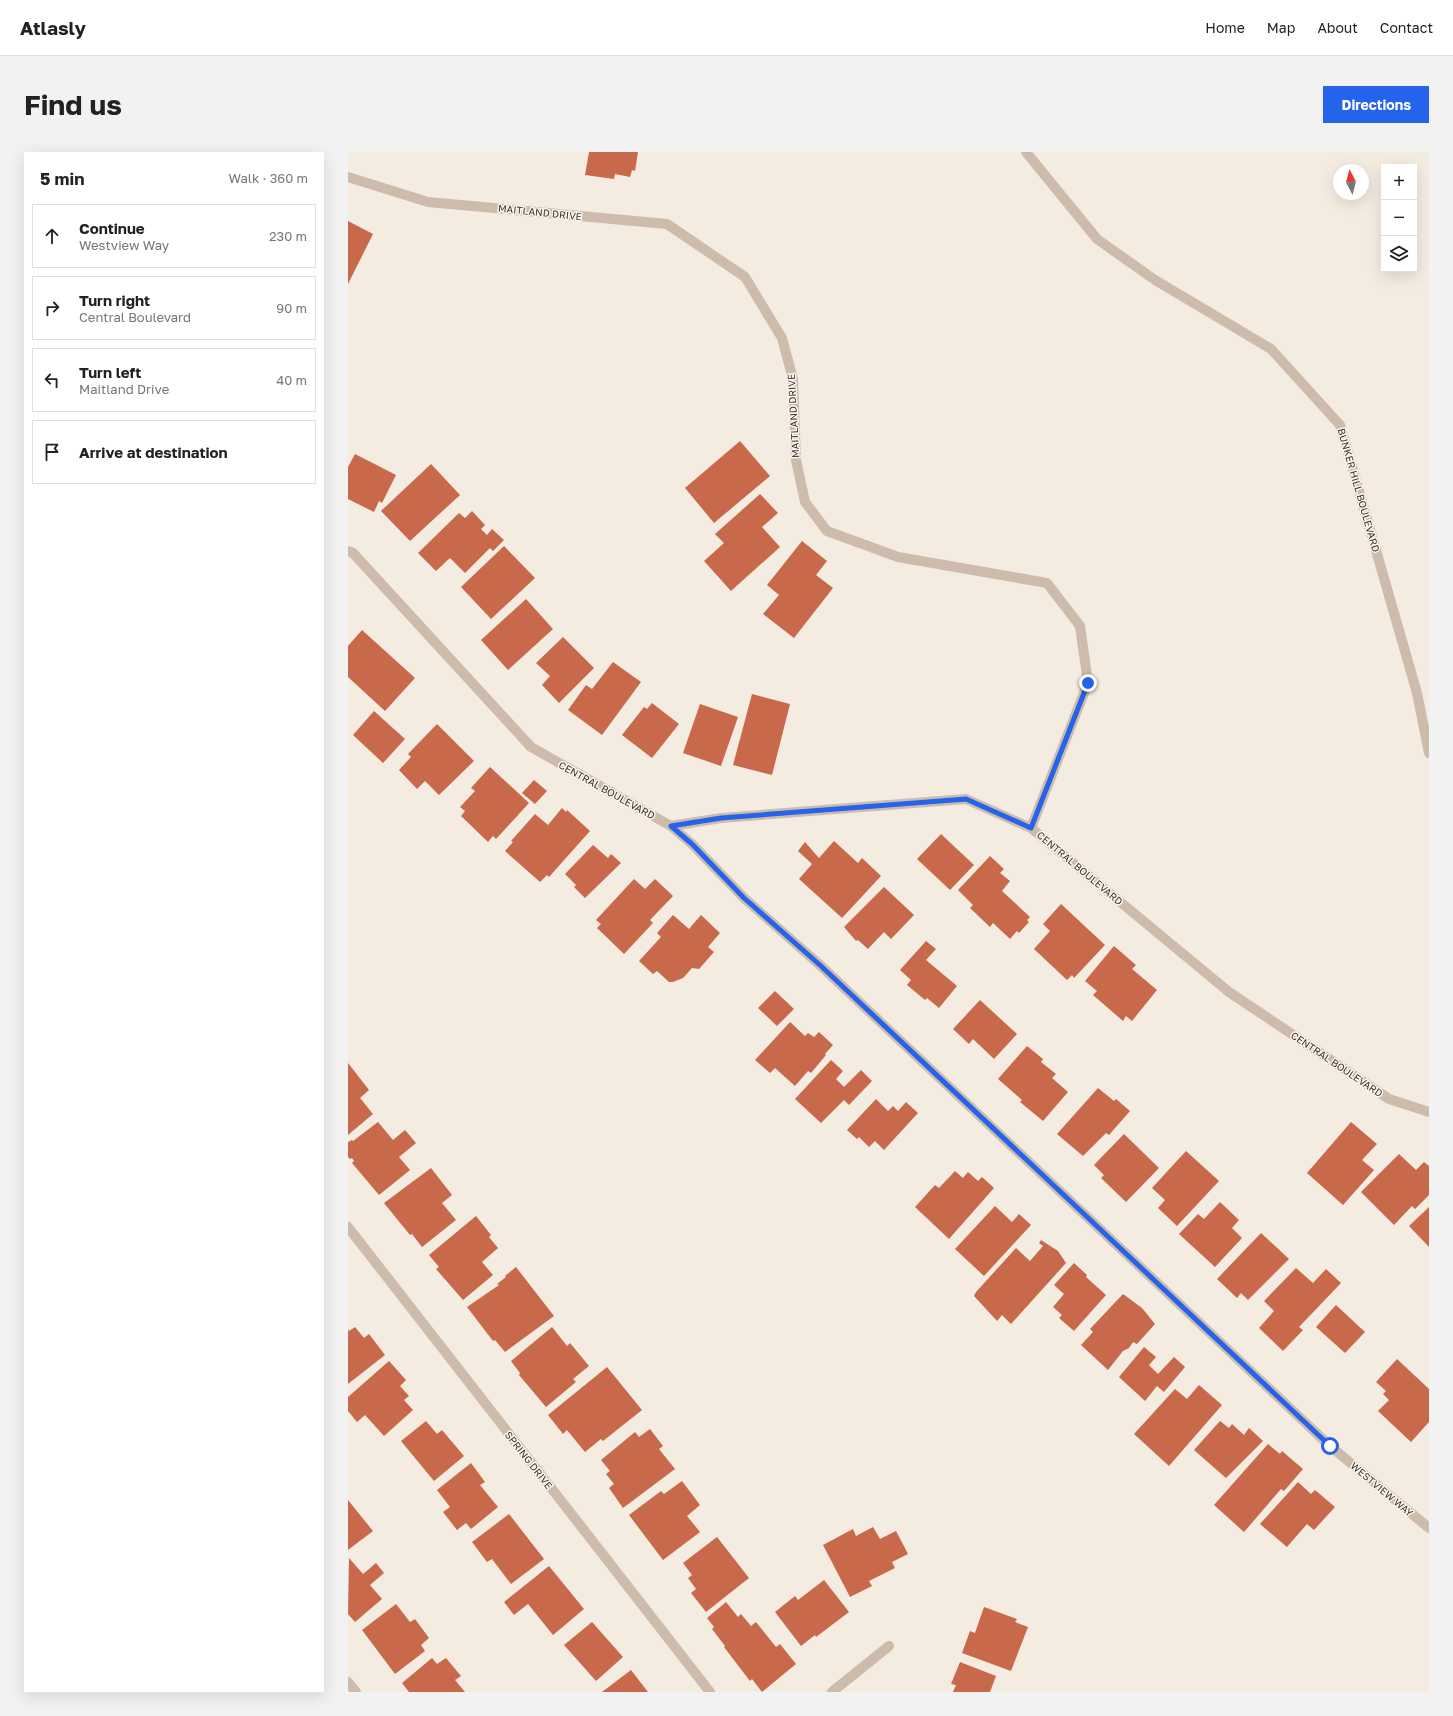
<!DOCTYPE html>
<html lang="en">
<head>
<meta charset="utf-8">
<style>
  :root { --surface:#fff; --page:#f2f2f2; --text:#222; --muted:#767676; --line:#e0e0e0; --accent:#2563eb }
  body { margin:0; font-family:"Golos Text",sans-serif; background:var(--page); color:var(--text) }
  .controls { position:absolute; right:12px; top:12px; display:grid; overflow:hidden; border-radius:0px; box-shadow:0 4px 16px #0002 }
  .controls button { width:36px; height:36px; display:grid; place-items:center; padding:0; border:0; border-bottom:1px solid var(--line); background:var(--surface); color:var(--text); font:20px sans-serif }
  .compass { position:absolute; left:985px; top:12px; width:36px; height:36px; border-radius:50%; background:var(--surface); box-shadow:0 4px 16px #0002; rotate:353deg }
  .stop { position:absolute; width:12px; height:12px; margin:-9px; border:3px solid #2563eb; border-radius:50%; background:#fff }
  .stop.end { background:#2563eb; border-color:#fff; box-shadow:0 1px 4px #0008 }
  .list { margin:0; padding:0; list-style:none }
  h2 { display:flex; justify-content:space-between; align-items:center; height:52px; margin:0; padding:0 16px; font-size:17px }
  h2 small { font-size:13px; font-weight:400; color:var(--muted) }
  .list li { display:grid; grid-template-columns:26px 1fr auto; gap:12px; align-items:center; box-sizing:border-box; height:64px; margin:0 8px 8px; padding:0 8px; border:1px solid var(--line); border-radius:0px }
  .list b { display:block; font-size:15px; white-space:nowrap }
  .list p { margin:0; font-size:13px; white-space:nowrap; color:var(--muted) }
  .list em { font-size:13px; font-style:normal; color:var(--muted) }
  .icon { flex:none; width:22px; height:22px; fill:none; stroke:currentColor; stroke-width:2; stroke-linecap:round; stroke-linejoin:round }
  .map { position:relative; flex:none; width:1081px; height:1540px; overflow:hidden; border-radius:0px }
  header { display:flex; align-items:center; gap:24px; box-sizing:border-box; height:56px; padding:0 20px; background:var(--surface); border-bottom:1px solid var(--line) }
  header strong { font-size:19px }
  nav { display:flex; gap:22px; margin-inline-start:auto; font-size:14px }
  .intro { display:flex; align-items:center; justify-content:space-between; box-sizing:border-box; height:96px; padding:0 24px }
  h1 { margin:0; font-size:28px }
  .button { padding:10px 18px; border-radius:0px; background:var(--accent); color:#fff; font-size:14px; font-weight:700 }
  main { display:flex; gap:24px; padding:0 24px }
  aside { flex:1; background:var(--surface); border-radius:0px; box-shadow:0 4px 16px #0002 }
  .map>svg:first-child { display:block }
  .building { fill:#c8694b }
  .lines { fill:none; stroke-linecap:round; stroke-linejoin:round }
  .minor { stroke:#cdbbac; stroke-width:10 }
  .route { stroke:#2563eb; stroke-width:5 }
  .labels { text-anchor:middle; stroke-width:3; stroke-linejoin:round; paint-order:stroke }
  .street-label { font-size:10px; fill:#3b302b; stroke:#fbf5ee }
</style>
</head>
<body>
<header>
<strong>Atlasly</strong>
<nav><a>Home</a><a>Map</a><a>About</a><a>Contact</a></nav>
</header>
<div class="intro"><h1>Find us</h1><a class="button">Directions</a></div>
<main>
<aside>
<h2>5 min<small>Walk · 360 m</small></h2>
<ul class="list">
<li><svg class="icon" aria-label="ahead" viewBox="0 0 24 24"><path d="M12 20V5M6 11l6-6 6 6"/></svg><div><b>Continue</b><p>Westview Way</p></div><em>230 m</em></li>
<li><svg class="icon" aria-label="right" viewBox="0 0 24 24"><path d="M7 20v-9h11M14 6l5 5-5 5"/></svg><div><b>Turn right</b><p>Central Boulevard</p></div><em>90 m</em></li>
<li><svg class="icon" aria-label="left" viewBox="0 0 24 24"><path d="M17 20v-9H6M10 6l-5 5 5 5"/></svg><div><b>Turn left</b><p>Maitland Drive</p></div><em>40 m</em></li>
<li><svg class="icon" aria-label="arrive" viewBox="0 0 24 24"><path d="M6 21V4h12l-3 4 3 4H6"/></svg><div><b>Arrive at destination</b></div></li>
</ul>
</aside>
<div class="map">
<svg width="1081" height="1540" viewBox="0 0 1081 1540">
  <rect width="100%" height="100%" fill="#f4ebe1"/>
  <g class="building">
    <path d="M 241,0 L 290,0 L 287,19 L 284,18 L 282,25 L 267,22 L 266,27 L 237,23 Z"/>
    <path d="M 0,69 L 25,82 L 0,132 Z"/>
    <path d="M 392,289 L 422,324 L 366,371 L 337,336 Z"/>
    <path d="M 7,302 L 48,323 L 34,351 L 31,349 L 26,360 L 0,347 L 0,315 Z"/>
    <path d="M 83,312 L 112,343 L 62,389 L 33,359 Z"/>
    <path d="M 412,342 L 430,361 L 414,375 L 432,395 L 383,439 L 356,409 L 376,391 L 367,382 Z"/>
    <path d="M 124,359 L 137,373 L 133,377 L 139,383 L 144,377 L 156,388 L 145,399 L 142,396 L 117,421 L 102,406 L 88,419 L 70,401 L 111,361 L 117,366 Z"/>
    <path d="M 454,389 L 479,409 L 468,423 L 485,436 L 446,486 L 415,462 L 431,443 L 419,433 Z"/>
    <path d="M 156,394 L 187,426 L 143,467 L 113,435 Z"/>
    <path d="M 178,447 L 205,477 L 160,518 L 133,488 Z"/>
    <path d="M 14,478 L 67,526 L 37,559 L 0,525 L 0,494 Z"/>
    <path d="M 215,485 L 246,516 L 211,551 L 194,533 L 202,524 L 188,511 Z"/>
    <path d="M 265,510 L 293,530 L 254,583 L 220,558 L 238,533 L 244,537 Z"/>
    <path d="M 404,542 L 442,552 L 424,623 L 385,613 Z"/>
    <path d="M 304,551 L 331,572 L 304,606 L 274,583 L 296,555 L 299,557 Z"/>
    <path d="M 352,552 L 390,565 L 373,614 L 335,601 Z"/>
    <path d="M 26,559 L 57,587 L 35,611 L 5,583 Z"/>
    <path d="M 89,572 L 126,609 L 91,643 L 77,629 L 69,637 L 51,618 L 63,605 L 60,602 Z"/>
    <path d="M 142,615 L 181,651 L 148,687 L 145,684 L 140,690 L 113,664 L 117,659 L 112,655 L 127,639 L 123,636 Z"/>
    <path d="M 186,628 L 199,639 L 187,652 L 174,641 Z"/>
    <path d="M 214,656 L 218,660 L 219,658 L 242,679 L 201,725 L 199,723 L 192,730 L 157,699 L 165,690 L 163,689 L 187,662 L 200,673 Z"/>
    <path d="M 593,682 L 626,713 L 602,738 L 569,707 Z"/>
    <path d="M 486,689 L 510,711 L 514,706 L 533,724 L 494,766 L 451,727 L 464,712 L 450,699 L 457,690 L 471,706 Z"/>
    <path d="M 245,693 L 260,706 L 263,702 L 273,711 L 237,746 L 226,735 L 228,733 L 217,722 Z"/>
    <path d="M 642,704 L 656,717 L 652,721 L 662,729 L 654,739 L 682,765 L 679,768 L 681,770 L 671,781 L 669,779 L 662,787 L 645,771 L 642,775 L 622,756 L 625,753 L 610,738 Z"/>
    <path d="M 286,727 L 297,737 L 307,727 L 325,744 L 302,768 L 305,771 L 276,802 L 249,776 L 253,772 L 248,768 Z"/>
    <path d="M 536,735 L 566,763 L 543,787 L 536,780 L 520,797 L 510,788 L 508,789 L 496,775 Z"/>
    <path d="M 713,752 L 757,793 L 726,826 L 724,823 L 719,828 L 686,797 L 702,779 L 695,772 Z"/>
    <path d="M 325,763 L 341,777 L 353,763 L 372,781 L 360,795 L 366,800 L 351,817 L 344,816 L 335,826 L 325,830 L 321,830 L 309,819 L 305,822 L 291,809 L 313,785 L 309,781 Z"/>
    <path d="M 578,789 L 588,797 L 578,808 L 609,834 L 591,856 L 579,846 L 577,848 L 559,833 L 563,828 L 552,818 Z"/>
    <path d="M 766,794 L 788,813 L 784,817 L 809,838 L 784,869 L 778,864 L 775,869 L 745,843 L 749,839 L 737,829 Z"/>
    <path d="M 427,839 L 446,857 L 429,874 L 410,856 Z"/>
    <path d="M 632,848 L 669,882 L 646,907 L 625,887 L 621,892 L 605,877 Z"/>
    <path d="M 442,870 L 457,884 L 460,881 L 466,885 L 471,880 L 485,893 L 477,902 L 478,903 L 463,921 L 460,919 L 447,934 L 427,916 L 422,921 L 407,908 Z"/>
    <path d="M 679,894 L 695,907 L 693,910 L 708,922 L 704,926 L 720,940 L 695,969 L 672,950 L 674,948 L 650,927 Z"/>
    <path d="M 483,908 L 495,919 L 488,927 L 496,935 L 513,918 L 524,929 L 501,953 L 496,948 L 473,971 L 447,947 Z"/>
    <path d="M 0,911 L 21,938 L 12,946 L 25,962 L 0,983 Z"/>
    <path d="M 750,936 L 766,949 L 768,947 L 782,959 L 761,983 L 758,981 L 735,1004 L 709,982 Z"/>
    <path d="M 528,947 L 540,959 L 545,954 L 550,959 L 558,950 L 570,961 L 536,998 L 527,989 L 521,995 L 511,985 L 509,987 L 499,978 Z"/>
    <path d="M 30,970 L 45,988 L 57,978 L 68,991 L 51,1005 L 62,1018 L 31,1043 L 4,1011 L 6,1009 L 4,1006 L 2,1007 L 0,1005 L 0,990 L 4,988 L 5,989 Z"/>
    <path d="M 1003,970 L 1029,992 L 1014,1008 L 1026,1018 L 995,1053 L 959,1021 Z"/>
    <path d="M 776,982 L 811,1016 L 778,1050 L 753,1026 L 756,1023 L 746,1013 Z"/>
    <path d="M 838,999 L 871,1029 L 829,1074 L 810,1056 L 817,1048 L 804,1036 Z"/>
    <path d="M 1051,1002 L 1068,1018 L 1076,1010 L 1081,1014 L 1081,1043 L 1067,1057 L 1064,1054 L 1046,1073 L 1013,1040 Z"/>
    <path d="M 83,1016 L 104,1043 L 94,1051 L 108,1068 L 74,1095 L 64,1082 L 62,1083 L 36,1051 Z"/>
    <path d="M 607,1019 L 615,1026 L 620,1020 L 630,1029 L 634,1025 L 646,1036 L 601,1087 L 567,1055 L 587,1033 L 591,1036 Z"/>
    <path d="M 872,1050 L 891,1068 L 884,1076 L 894,1086 L 867,1115 L 831,1082 L 850,1062 L 856,1067 Z"/>
    <path d="M 647,1054 L 664,1070 L 671,1062 L 683,1073 L 636,1124 L 607,1097 Z"/>
    <path d="M 1081,1055 L 1081,1095 L 1061,1074 Z"/>
    <path d="M 128,1064 L 143,1083 L 141,1085 L 150,1096 L 134,1110 L 145,1123 L 115,1148 L 88,1117 L 91,1115 L 81,1103 Z"/>
    <path d="M 913,1081 L 941,1107 L 900,1148 L 893,1141 L 889,1146 L 869,1127 Z"/>
    <path d="M 693,1088 L 710,1099 L 718,1111 L 663,1172 L 654,1163 L 649,1169 L 626,1144 L 628,1140 L 668,1096 L 682,1109 L 695,1094 L 691,1091 Z"/>
    <path d="M 726,1111 L 739,1123 L 738,1125 L 758,1143 L 726,1179 L 711,1166 L 714,1163 L 705,1155 L 716,1142 L 706,1133 Z"/>
    <path d="M 168,1115 L 206,1164 L 157,1200 L 147,1188 L 145,1189 L 119,1155 L 151,1133 L 149,1132 L 158,1125 L 157,1124 Z"/>
    <path d="M 948,1116 L 965,1131 L 978,1117 L 993,1131 L 951,1175 L 955,1178 L 935,1199 L 911,1176 L 926,1159 L 916,1149 Z"/>
    <path d="M 775,1142 L 794,1156 L 807,1172 L 789,1192 L 785,1190 L 781,1196 L 775,1199 L 760,1218 L 733,1193 L 745,1180 L 742,1177 Z"/>
    <path d="M 988,1153 L 1017,1180 L 997,1201 L 968,1175 Z"/>
    <path d="M 7,1175 L 16,1186 L 21,1182 L 37,1203 L 0,1232 L 0,1177 L 1,1179 Z"/>
    <path d="M 204,1175 L 219,1194 L 222,1191 L 241,1214 L 225,1227 L 228,1230 L 198,1255 L 171,1223 L 172,1221 L 163,1209 Z"/>
    <path d="M 796,1195 L 808,1205 L 801,1213 L 810,1222 L 826,1205 L 837,1215 L 816,1240 L 809,1234 L 797,1249 L 771,1225 Z"/>
    <path d="M 1049,1207 L 1081,1237 L 1081,1270 L 1063,1290 L 1030,1259 L 1041,1248 L 1035,1242 L 1038,1239 L 1028,1230 Z"/>
    <path d="M 41,1209 L 58,1228 L 52,1234 L 61,1244 L 56,1248 L 65,1258 L 36,1284 L 17,1263 L 9,1270 L 0,1259 L 0,1245 Z"/>
    <path d="M 259,1215 L 294,1258 L 255,1289 L 253,1287 L 237,1300 L 219,1278 L 215,1282 L 200,1263 Z"/>
    <path d="M 851,1233 L 874,1253 L 821,1314 L 786,1282 L 827,1237 L 839,1247 Z"/>
    <path d="M 78,1269 L 89,1282 L 94,1278 L 116,1304 L 86,1329 L 53,1289 Z"/>
    <path d="M 872,1269 L 881,1276 L 884,1272 L 896,1283 L 901,1276 L 915,1289 L 878,1326 L 846,1298 Z"/>
    <path d="M 302,1277 L 315,1294 L 311,1297 L 327,1317 L 275,1356 L 261,1336 L 266,1332 L 258,1322 L 262,1319 L 253,1308 L 287,1280 L 291,1285 Z"/>
    <path d="M 920,1292 L 932,1302 L 934,1299 L 955,1317 L 936,1339 L 933,1337 L 896,1380 L 866,1353 Z"/>
    <path d="M 123,1311 L 137,1330 L 132,1333 L 150,1355 L 123,1377 L 118,1371 L 109,1378 L 95,1360 L 102,1355 L 89,1338 Z"/>
    <path d="M 334,1329 L 352,1353 L 339,1364 L 352,1380 L 315,1408 L 281,1363 L 313,1339 L 316,1342 Z"/>
    <path d="M 950,1330 L 963,1342 L 967,1338 L 987,1355 L 966,1378 L 959,1372 L 939,1395 L 912,1372 Z"/>
    <path d="M 0,1348 L 25,1379 L 0,1398 Z"/>
    <path d="M 161,1362 L 196,1407 L 163,1432 L 144,1407 L 139,1410 L 124,1390 Z"/>
    <path d="M 525,1375 L 532,1387 L 548,1379 L 560,1402 L 544,1410 L 547,1416 L 521,1429 L 524,1434 L 502,1445 L 475,1393 L 505,1377 L 508,1384 Z"/>
    <path d="M 369,1385 L 401,1426 L 358,1460 L 343,1441 L 348,1437 L 340,1426 L 344,1423 L 335,1411 Z"/>
    <path d="M 1,1406 L 15,1422 L 28,1411 L 36,1421 L 22,1433 L 34,1447 L 7,1470 L 0,1462 Z"/>
    <path d="M 201,1414 L 236,1457 L 205,1483 L 180,1452 L 166,1463 L 156,1450 Z"/>
    <path d="M 476,1428 L 501,1460 L 468,1485 L 467,1483 L 453,1494 L 427,1460 L 447,1444 L 450,1448 Z"/>
    <path d="M 378,1450 L 390,1465 L 393,1462 L 403,1474 L 408,1470 L 428,1495 L 432,1492 L 448,1512 L 414,1540 L 404,1527 L 402,1529 L 376,1495 L 377,1494 L 364,1477 L 366,1475 L 359,1466 Z"/>
    <path d="M 48,1452 L 62,1470 L 67,1467 L 81,1486 L 73,1493 L 77,1499 L 47,1522 L 14,1478 Z"/>
    <path d="M 636,1455 L 669,1467 L 667,1470 L 680,1475 L 663,1519 L 614,1501 L 622,1479 L 627,1481 Z"/>
    <path d="M 244,1470 L 275,1505 L 248,1529 L 216,1493 Z"/>
    <path d="M 84,1506 L 89,1512 L 98,1506 L 113,1524 L 107,1528 L 117,1540 L 61,1540 L 54,1531 Z"/>
    <path d="M 612,1510 L 648,1524 L 642,1540 L 605,1540 L 608,1533 L 603,1532 Z"/>
    <path d="M 283,1518 L 300,1540 L 254,1540 Z"/>
  </g>
  <g class="lines">
    <g class="minor">
      <path d="M 678,0 L 749,87 L 807,128 L 923,197 L 992,273 L 1069,541 L 1081,601"/>
      <path d="M 0,25 L 80,50 L 319,72 L 397,125 L 434,186 L 445,227 L 448,308 L 457,350 L 479,379 L 550,405 L 699,431 L 732,474 L 740,531 L 683,676"/>
      <path d="M 0,399 L 5,401 L 183,595 L 323,674 L 373,666 L 618,647 L 683,676 L 881,840 L 1041,947 L 1081,960"/>
      <path d="M 323,674 L 344,692 L 396,746 L 473,814 L 982,1294 L 1081,1376"/>
      <path d="M 0,1075 L 362,1540"/>
      <path d="M 0,1530 L 8,1540"/>
      <path d="M 484,1540 L 541,1494"/>
    </g>
  </g>
  <g class="lines">
    <path class="route" d="M 740,531 L 683,676 L 618,647 L 373,666 L 323,674 L 344,692 L 396,746 L 473,814 L 982,1294"/>
  </g>
  <g class="labels">
    <g class="street-label">
      <text transform="translate(192 60) rotate(6)" y="4">MAITLAND DRIVE</text>
      <text transform="translate(445 264) rotate(-93)" y="4">MAITLAND DRIVE</text>
      <text transform="translate(1011 338) rotate(74)" y="4">BUNKER HILL BOULEVARD</text>
      <text transform="translate(259 638) rotate(29)" y="4">CENTRAL BOULEVARD</text>
      <text transform="translate(732 716) rotate(40)" y="4">CENTRAL BOULEVARD</text>
      <text transform="translate(989 912) rotate(34)" y="4">CENTRAL BOULEVARD</text>
      <text transform="translate(181 1308) rotate(52)" y="4">SPRING DRIVE</text>
      <text transform="translate(1034 1337) rotate(40)" y="4">WESTVIEW WAY</text>
    </g>
  </g>
</svg>
<div class="controls">
<button>+</button>
<button>−</button>
<button><svg class="icon" aria-label="layers" viewBox="0 0 24 24"><path d="M12 4l9 5-9 5-9-5zM3 14l9 5 9-5"/></svg></button>
</div>
<svg class="compass" viewBox="-18 -18 36 36"><path d="M0-13l5 13h-10z" fill="#e53935"/><path d="M0 13l5-13h-10z" fill="#767676"/></svg>
<div class="stop" style="left:982px;top:1294px"></div>
<div class="stop end" style="left:740px;top:531px"></div>
</div>
</main>
</body>
</html>
